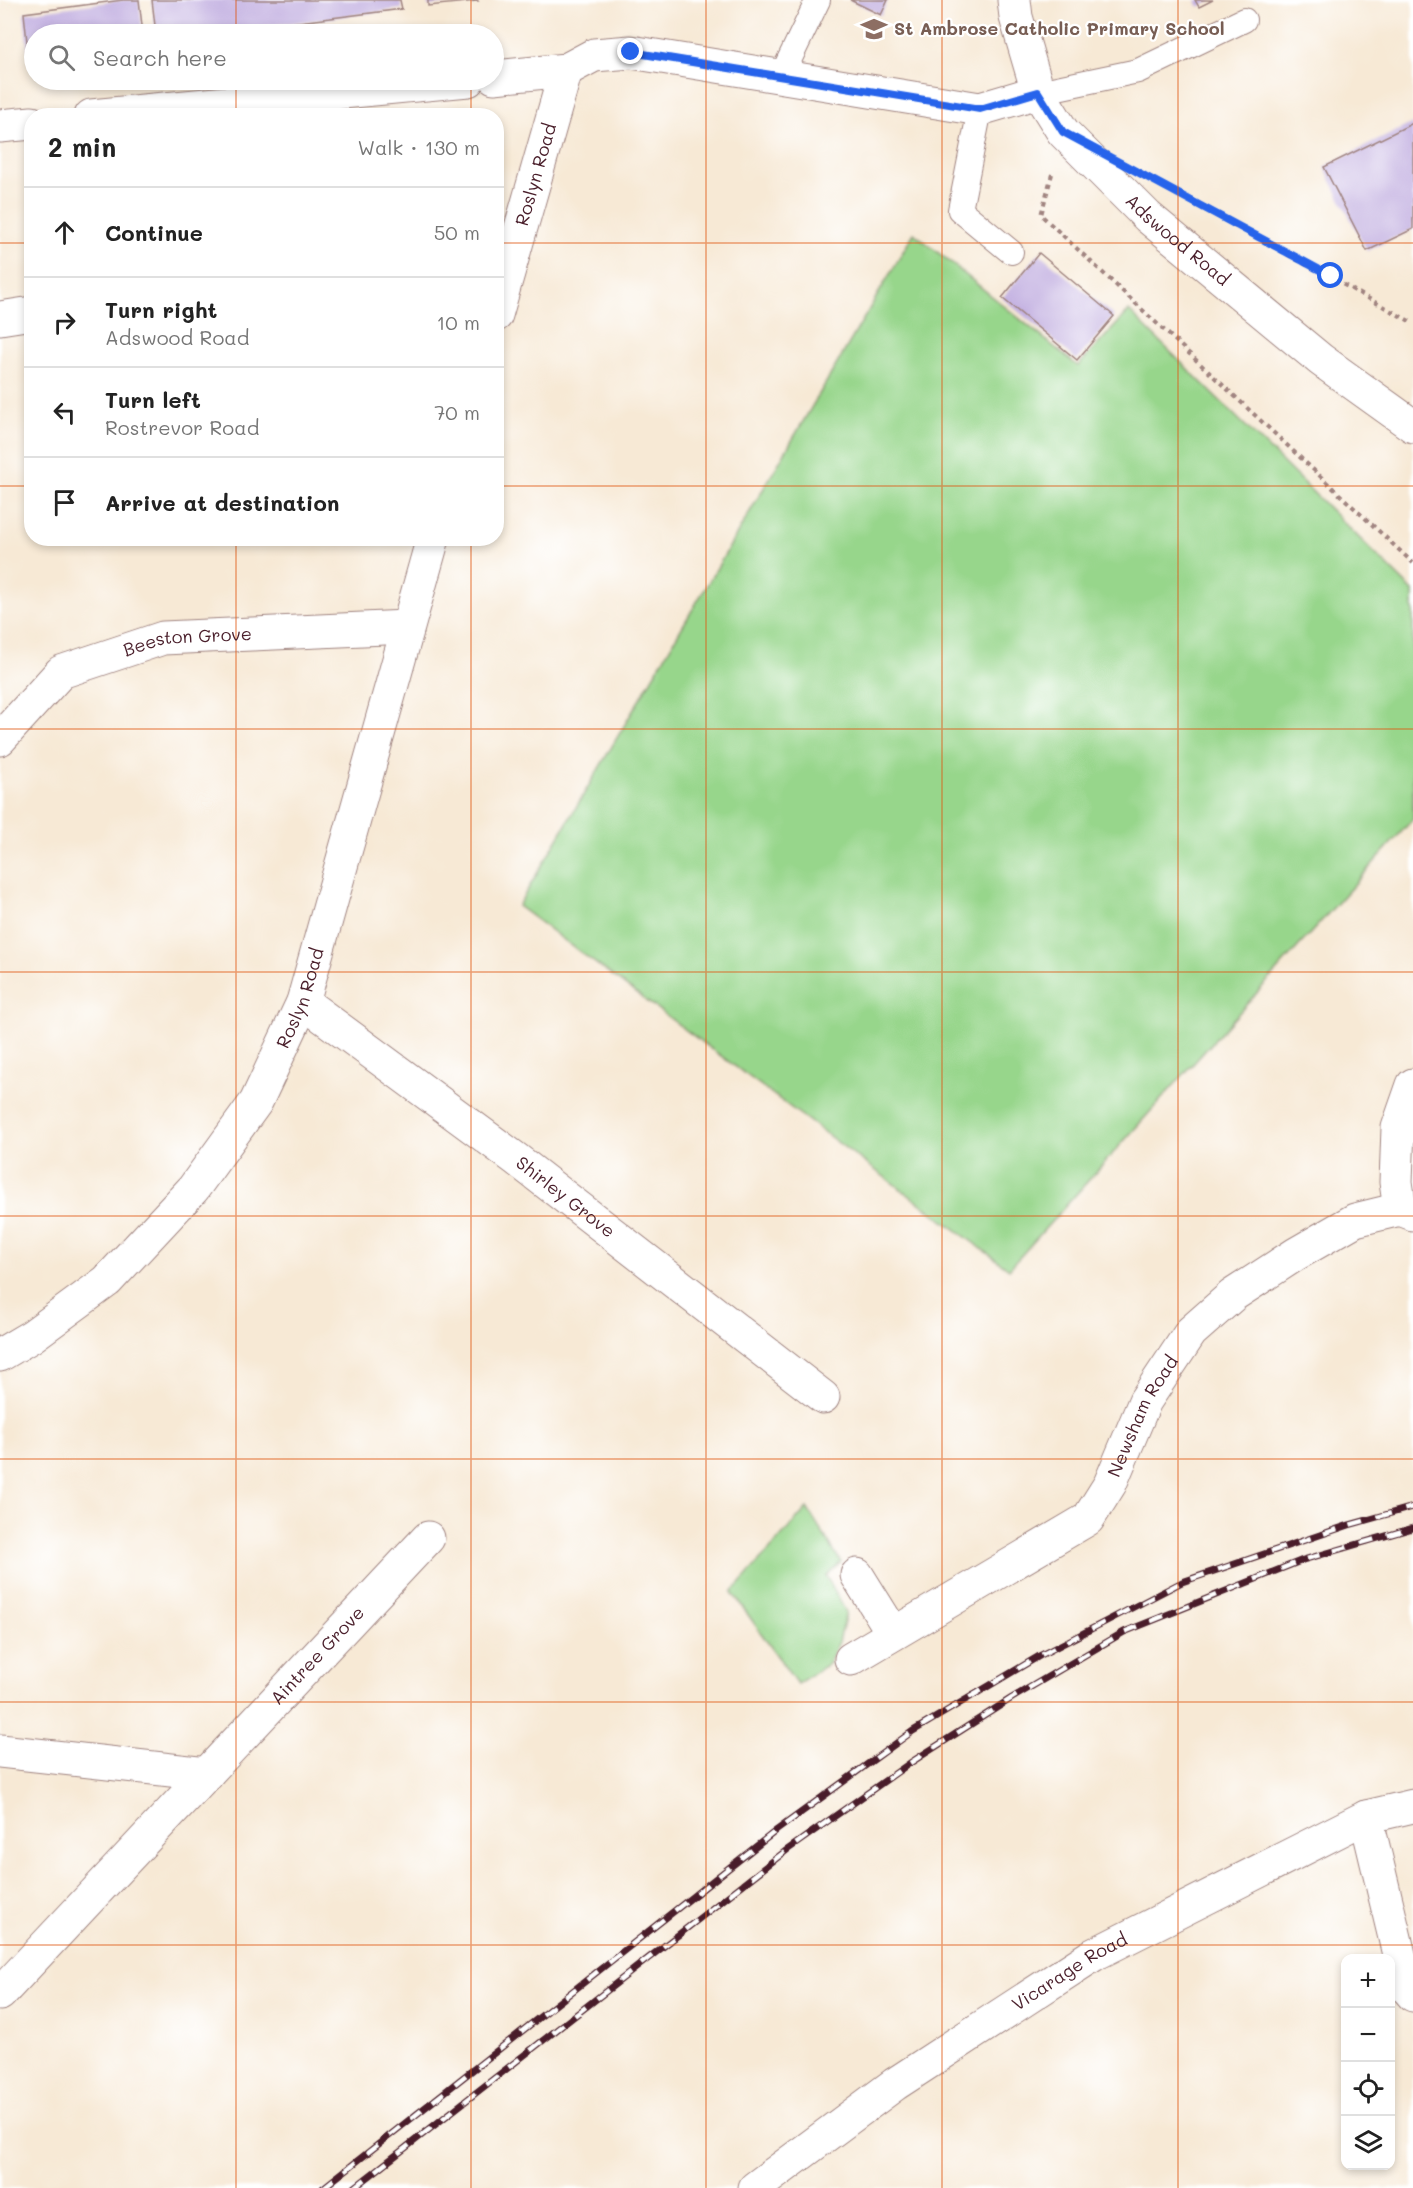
<!DOCTYPE html>
<html lang="en">
<head>
<meta charset="utf-8">
<style>
  :root { --surface:#fff; --page:#f2f2f2; --text:#222; --muted:#767676; --line:#e0e0e0 }
  body { margin:0; font-family:Mali,sans-serif; background:var(--page); color:var(--text) }
  .controls { position:absolute; right:18px; bottom:18px; display:grid; overflow:hidden; border-radius:12px; box-shadow:0 3px 9px #0003 }
  .controls button { width:54px; height:54px; display:grid; place-items:center; padding:0; border:0; border-bottom:2px solid var(--line); background:var(--surface); color:var(--text); font:30px sans-serif }
  .stop { position:absolute; width:18px; height:18px; margin:-14px; border:4px solid #2563eb; border-radius:50%; background:#fff }
  .stop.end { background:#2563eb; border-color:#fff; box-shadow:0 2px 6px #0008 }
  .list { margin:0; padding:0; list-style:none }
  h2 { display:flex; justify-content:space-between; align-items:center; height:78px; margin:0; padding:0 24px; font-size:26px }
  h2 small { font-size:20px; font-weight:400; color:var(--muted) }
  .list li { display:grid; grid-template-columns:39px 1fr auto; gap:18px; align-items:center; box-sizing:border-box; height:90px; padding:0 24px; border-top:2px solid var(--line) }
  .list b { display:block; font-size:22px; white-space:nowrap }
  .list p { margin:0; font-size:20px; white-space:nowrap; color:var(--muted) }
  .list em { font-size:20px; font-style:normal; color:var(--muted) }
  .icon { flex:none; width:33px; height:33px; fill:none; stroke:currentColor; stroke-width:2; stroke-linecap:round; stroke-linejoin:round }
  .map { position:relative; flex:none; width:1413px; height:2188px; overflow:hidden }
  .search { position:absolute; background:var(--surface); box-shadow:0 3px 9px #0003; left:24px; top:24px; width:480px; height:66px; display:flex; align-items:center; gap:15px; box-sizing:border-box; padding:0 21px; border-radius:33px; color:var(--muted); font-size:22px }
  .panel { position:absolute; background:var(--surface); box-shadow:0 3px 9px #0003; left:24px; top:108px; width:480px; height:438px; border-radius:24px }
  .map>svg:first-child { display:block }
  .green { fill:#97d68b; stroke:#707a5b; stroke-width:1.5 }
  .building { fill:#c1aee0 }
  .lines { fill:none; stroke-linecap:round; stroke-linejoin:round }
  .service-casing { stroke:#a08480; stroke-width:26 }
  .minor-casing { stroke:#a08480; stroke-width:35 }
  .path { stroke:#a08480; stroke-width:4; stroke-dasharray:4.5 4.5; stroke-linecap:butt }
  .service { stroke:#fff; stroke-width:24 }
  .minor { stroke:#fff; stroke-width:33 }
  .rail-casing { stroke:#4a1f2b; stroke-width:7 }
  .rail { stroke:#fff; stroke-width:4.5; stroke-dasharray:14; stroke-linecap:butt }
  .route { stroke:#2563eb; stroke-width:8 }
  .grid { fill:none; stroke:#e0560e; stroke-width:1.5; stroke-opacity:0.55 }
  .labels { text-anchor:middle; stroke-width:4.5; stroke-linejoin:round; paint-order:stroke }
  .education-label { font-size:18px; font-weight:bold; fill:#785e54; stroke:#fff; text-anchor:start }
  .street-label { font-size:18px; fill:#4a1f2b; stroke:#fff }
</style>
</head>
<body>
<div class="map">
<svg width="1413" height="2188" viewBox="0 0 1413 2188">
  <rect width="100%" height="100%" fill="#fff"/>
  <filter id="ink" filterUnits="userSpaceOnUse"><feTurbulence type="fractalNoise" baseFrequency=".0167" numOctaves="2"/><feDisplacementMap in="SourceGraphic" scale="12" xChannelSelector="R" yChannelSelector="G"/><feConvolveMatrix kernelMatrix="1 2 1 2 8 2 1 2 1" color-interpolation-filters="sRGB"/></filter>
  <filter id="wash" filterUnits="userSpaceOnUse"><feTurbulence type="fractalNoise" baseFrequency=".008" numOctaves="4" result="noise"/><feDisplacementMap in="SourceGraphic" scale="24" xChannelSelector="R" yChannelSelector="G"/><feGaussianBlur stdDeviation="1.35" result="paint"/><feColorMatrix in="noise" values="0 0 0 0 0 0 0 0 0 0 0 0 0 0 0 0 0 1.4 0 .05"/><feComposite in="paint" operator="in"/></filter>
  <g filter="url(#wash)">
    <rect width="100%" height="100%" fill="#f7e9d5"/>
    <g class="green">
      <path d="M 914,233 L 1078,366 L 1129,311 L 1413,591 L 1413,819 L 1009,1269 L 518,906 Z"/>
      <path d="M 807,1508 L 841,1562 L 826,1576 L 846,1612 L 839,1642 L 828,1664 L 797,1684 L 732,1592 Z"/>
    </g>
    <g id="blocks">
      <g class="building">
        <path d="M 123,0 L 139,0 L 143,34 L 34,34 L 34,60 L 29,61 L 24,13 Z"/>
        <path d="M 152,0 L 400,0 L 402,9 L 204,34 L 156,34 Z"/>
        <path d="M 428,0 L 477,0 L 478,1 L 428,6 Z"/>
        <path d="M 850,0 L 888,0 L 881,15 Z"/>
        <path d="M 1195,0 L 1213,0 L 1199,7 Z"/>
        <path d="M 1413,123 L 1413,229 L 1367,251 L 1324,167 Z"/>
        <path d="M 1039,253 L 1114,316 L 1077,360 L 1002,298 Z"/>
      </g>
    </g>
  </g>
  <g filter="url(#ink)">
    <use href="#blocks" fill-opacity="0" stroke="#a08480" stroke-width="1.5"/>
    <g class="lines">
      <g class="service-casing">
        <g id="service">
          <path d="M 781,77 L 818,0"/>
          <path d="M 1038,92 L 1138,71 L 1244,20"/>
          <path d="M 980,109 L 960,210 L 1011,252"/>
        </g>
      </g>
      <g class="minor-casing">
        <g id="minor">
          <path id="s1" d="M 1014,0 L 1016,17 L 1038,92 L 1063,132 L 1148,217 L 1321,360 L 1413,426"/>
          <path d="M 494,77 L 566,70 L 594,55 L 631,52 L 980,109 L 1038,92"/>
          <path d="M 91,116 L 468,80"/>
          <path d="M 0,126 L 32,123"/>
          <path id="s2" d="M 496,315 L 566,70"/>
          <path d="M 0,318 L 32,313"/>
          <path id="s3" d="M 0,739 L 61,672 L 163,638 L 407,627"/>
          <path id="s4" d="M 303,1002 L 516,1159 L 823,1397"/>
          <path d="M 1400,1209 L 1396,1182 L 1398,1128 L 1413,1085"/>
          <path id="s5" d="M 0,1355 L 32,1336 L 107,1281 L 193,1189 L 256,1102 L 303,1002 L 433,538"/>
          <path d="M 857,1575 L 893,1633"/>
          <path id="s6" d="M 851,1659 L 1088,1519 L 1110,1484 L 1145,1401 L 1191,1332 L 1233,1295 L 1296,1254 L 1355,1220 L 1400,1209 L 1413,1214"/>
          <path d="M 0,1751 L 207,1774"/>
          <path d="M 1366,1817 L 1407,1988 L 1413,1995"/>
          <path id="s7" d="M 0,1994 L 428,1538"/>
          <path id="s8" d="M 755,2188 L 895,2084 L 1093,1955 L 1366,1817 L 1413,1806"/>
        </g>
      </g>
      <g class="path">
        <path d="M 1052,174 L 1041,215 L 1413,563"/>
        <path d="M 1193,202 L 1413,323"/>
      </g>
      <use href="#service" class="service"/>
      <use href="#minor" class="minor"/>
      <g class="rail-casing">
        <g id="rail">
          <path d="M 323,2188 L 777,1830 L 913,1731 L 1041,1655 L 1182,1582 L 1349,1525 L 1413,1507"/>
          <path d="M 354,2188 L 787,1850 L 910,1763 L 1012,1698 L 1124,1632 L 1303,1560 L 1413,1528"/>
        </g>
      </g>
      <use href="#rail" class="rail"/>
    </g>
  </g>
  <g class="lines" filter="url(#ink)">
    <path class="route" d="M 631,52 L 980,109 L 1038,92 L 1063,132 L 1331,276"/>
  </g>
  <path class="grid" d="M 236,0 L 236,34M 471,0 L 471,34M 706,0 L 706,2188M 942,0 L 942,2188M 1178,0 L 1178,2188M 236,80 L 236,116M 471,80 L 471,116M 0,243 L 32,243M 496,243 L 1413,243M 0,486 L 32,486M 496,486 L 1413,486M 236,538 L 236,2188M 471,538 L 471,2188M 0,729 L 1413,729M 0,972 L 1413,972M 0,1216 L 1413,1216M 0,1459 L 1413,1459M 0,1702 L 1413,1702M 0,1945 L 1413,1945"/>
  <defs>
    <g id="school-bare" transform="scale(2.07)"><path d="M0-5L7-2L0 1L-7-2ZM-4 1L0 2.5L4 1V4Q0 6-4 4Z" fill="#8d6e63" stroke="#fff" stroke-width="2.5" paint-order="stroke"/></g>
  </defs>
  <g fill-rule="evenodd">
    <use href="#school-bare" x="874" y="29"/>
  </g>
  <g class="labels">
    <g class="education-label">
      <text x="894" y="35">St Ambrose Catholic Primary School</text>
    </g>
    <g class="street-label">
      <text dy="6" stroke="none"><textPath href="#s2" startOffset="146">Roslyn Road</textPath></text>
      <text dy="6" stroke="none"><textPath href="#s1" startOffset="300">Adswood Road</textPath></text>
      <text dy="6" stroke="none"><textPath href="#s3" startOffset="222">Beeston Grove</textPath></text>
      <text dy="6" stroke="none"><textPath href="#s5" startOffset="477">Roslyn Road</textPath></text>
      <text dy="6" stroke="none"><textPath href="#s4" startOffset="327">Shirley Grove</textPath></text>
      <text dy="6" stroke="none"><textPath href="#s6" startOffset="392">Newsham Road</textPath></text>
      <text dy="6" stroke="none"><textPath href="#s7" startOffset="464">Aintree Grove</textPath></text>
      <text dy="6" stroke="none"><textPath href="#s8" startOffset="382">Vicarage Road</textPath></text>
    </g>
  </g>
</svg>
<div class="controls">
<button>+</button>
<button>−</button>
<button><svg class="icon" aria-label="locate" viewBox="0 0 24 24"><circle cx="12" cy="12" r="6"/><path d="M12 2v4M12 18v4M2 12h4M18 12h4"/></svg></button>
<button><svg class="icon" aria-label="layers" viewBox="0 0 24 24"><path d="M12 4l9 5-9 5-9-5zM3 14l9 5 9-5"/></svg></button>
</div>
<div class="stop" style="left:1331px;top:276px"></div>
<div class="stop end" style="left:631px;top:52px"></div>
<div class="search"><svg class="icon" aria-label="search" viewBox="0 0 24 24"><circle cx="10" cy="10" r="6"/><path d="M15 15l6 6"/></svg>Search here</div>
<section class="panel">
<h2>2 min<small>Walk · 130 m</small></h2>
<ul class="list">
<li><svg class="icon" aria-label="ahead" viewBox="0 0 24 24"><path d="M12 20V5M6 11l6-6 6 6"/></svg><div><b>Continue</b></div><em>50 m</em></li>
<li><svg class="icon" aria-label="right" viewBox="0 0 24 24"><path d="M7 20v-9h11M14 6l5 5-5 5"/></svg><div><b>Turn right</b><p>Adswood Road</p></div><em>10 m</em></li>
<li><svg class="icon" aria-label="left" viewBox="0 0 24 24"><path d="M17 20v-9H6M10 6l-5 5 5 5"/></svg><div><b>Turn left</b><p>Rostrevor Road</p></div><em>70 m</em></li>
<li><svg class="icon" aria-label="arrive" viewBox="0 0 24 24"><path d="M6 21V4h12l-3 4 3 4H6"/></svg><div><b>Arrive at destination</b></div></li>
</ul>
</section>
</div>
</body>
</html>
